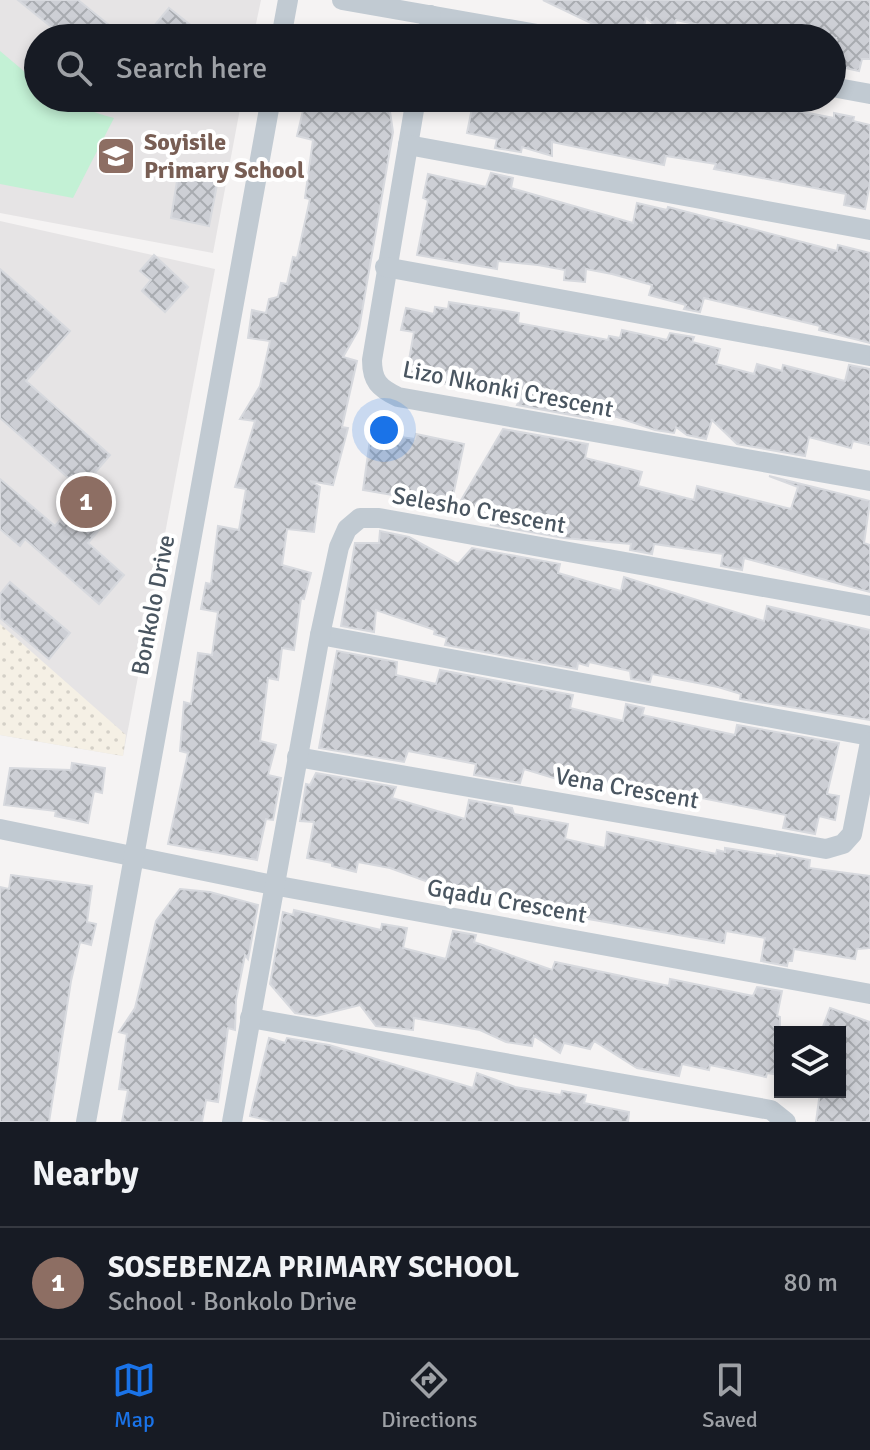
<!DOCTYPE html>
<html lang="en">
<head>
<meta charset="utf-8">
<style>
  :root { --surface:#171b24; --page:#242831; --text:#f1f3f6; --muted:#9ea1a6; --line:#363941; --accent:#1a73e8 }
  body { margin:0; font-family:Signika,sans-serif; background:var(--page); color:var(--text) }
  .controls { position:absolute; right:24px; bottom:24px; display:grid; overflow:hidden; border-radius:0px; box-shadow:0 4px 12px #0003 }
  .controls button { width:72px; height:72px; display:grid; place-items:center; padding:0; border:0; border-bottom:2px solid var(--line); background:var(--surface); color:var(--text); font:40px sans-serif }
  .you { position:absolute; left:384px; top:430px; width:28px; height:28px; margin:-20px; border:6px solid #fff; border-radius:50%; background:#1a73e8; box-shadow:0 0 0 12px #1a73e833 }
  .badge { display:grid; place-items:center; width:52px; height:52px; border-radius:50%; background:var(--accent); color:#fff; font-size:26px; font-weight:700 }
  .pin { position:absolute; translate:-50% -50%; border:4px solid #fff; box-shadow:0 2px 8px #0006 }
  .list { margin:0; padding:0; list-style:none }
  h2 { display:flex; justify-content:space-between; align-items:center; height:104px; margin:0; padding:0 32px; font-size:34px }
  h2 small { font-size:26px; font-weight:400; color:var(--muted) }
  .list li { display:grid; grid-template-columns:52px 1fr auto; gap:24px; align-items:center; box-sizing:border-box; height:112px; padding:0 32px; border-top:2px solid var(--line) }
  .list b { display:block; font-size:30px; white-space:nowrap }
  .list p { margin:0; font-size:26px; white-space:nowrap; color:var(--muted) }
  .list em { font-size:26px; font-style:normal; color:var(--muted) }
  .icon { flex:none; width:44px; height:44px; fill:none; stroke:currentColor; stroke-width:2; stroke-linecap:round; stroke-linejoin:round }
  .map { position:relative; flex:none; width:870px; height:1122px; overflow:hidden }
  .search { position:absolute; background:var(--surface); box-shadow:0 4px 12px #0003; left:24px; right:24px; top:24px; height:88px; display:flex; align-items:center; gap:20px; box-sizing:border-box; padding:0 28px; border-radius:44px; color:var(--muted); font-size:30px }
  .sheet { height:216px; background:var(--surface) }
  nav { display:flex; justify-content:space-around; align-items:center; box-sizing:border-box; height:112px; border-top:2px solid var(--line); background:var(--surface); font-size:22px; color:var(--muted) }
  nav a { display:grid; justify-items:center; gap:4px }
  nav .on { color:var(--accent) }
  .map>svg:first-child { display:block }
  .education { fill:#e6e4e5 }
  .sand { fill:url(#sand-dots) }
  .pitch { fill:#c3f1d5 }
  .building { fill:url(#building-cross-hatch); stroke:#d7d9de; stroke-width:2 }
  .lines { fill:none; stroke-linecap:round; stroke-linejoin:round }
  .street { stroke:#c1cad2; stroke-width:20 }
  .labels { text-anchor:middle; stroke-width:8; stroke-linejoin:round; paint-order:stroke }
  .education-label { font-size:24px; font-weight:bold; fill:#785e54; stroke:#fff; text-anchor:start }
  .street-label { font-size:24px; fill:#4a5661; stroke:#fff }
</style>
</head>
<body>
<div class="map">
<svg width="870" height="1122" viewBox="0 0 870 1122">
  <defs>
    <pattern id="sand-dots" width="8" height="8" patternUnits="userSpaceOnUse" patternTransform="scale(2)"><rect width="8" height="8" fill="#f5f0e5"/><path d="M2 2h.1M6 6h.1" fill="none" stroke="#d4d0c7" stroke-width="1.8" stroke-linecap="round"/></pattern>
    <pattern id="building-cross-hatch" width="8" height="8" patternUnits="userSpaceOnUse" patternTransform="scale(2)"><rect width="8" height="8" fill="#cdcfd5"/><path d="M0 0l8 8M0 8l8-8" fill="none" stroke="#a8abb0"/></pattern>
  </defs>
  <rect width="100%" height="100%" fill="#f5f3f3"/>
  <g class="education">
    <path d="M 0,0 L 261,0 L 253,38 L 38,38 L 38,98 L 242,98 L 213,253 L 0,213 Z"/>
    <path d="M 0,221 L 215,269 L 123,756 L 0,735 Z"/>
  </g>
  <path class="sand" d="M 0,624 L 126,735 L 123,756 L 0,735 Z"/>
  <path class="pitch" d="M 0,51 L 38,83 L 38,98 C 57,98 91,112 114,118 L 73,198 L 0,184 Z"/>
  <g class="building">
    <path d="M 18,0 L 78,0 L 125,38 L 65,38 Z"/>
    <path d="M 543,0 L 870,0 L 870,59 L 862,59 L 859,71 L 832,65 L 836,38 L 761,38 L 676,20 L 671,38 L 646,18 L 642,34 L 593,24 Z"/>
    <path d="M 169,8 L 207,38 L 144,38 Z"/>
    <path d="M 306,98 L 388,98 L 393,132 L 359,329 L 343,357 L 357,361 L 342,427 L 348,428 L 333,485 L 310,481 L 320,487 L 314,532 L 287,529 L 282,565 L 311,573 L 304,599 L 301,598 L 294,650 L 282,648 L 278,680 L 268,678 L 260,741 L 276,745 L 268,775 L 281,778 L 273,820 L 266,819 L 257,860 L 168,844 L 188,753 L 180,751 L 184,702 L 191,704 L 198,653 L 212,655 L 218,612 L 201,609 L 206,583 L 211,584 L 218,526 L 239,530 L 246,489 L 235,487 L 255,421 L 240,419 L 260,386 L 270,341 L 248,338 L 252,310 L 266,313 L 269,299 L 278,297 L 281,283 L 287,284 L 293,257 L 297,258 L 310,199 L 305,198 L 313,140 L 297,136 Z"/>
    <path d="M 474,98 L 560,108 L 563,98 L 769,98 L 767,105 L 834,118 L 834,113 L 854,117 L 853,121 L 870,125 L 870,183 L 865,209 L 844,205 L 846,194 L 714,169 L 716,164 L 666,156 L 664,165 L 552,142 L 552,156 L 522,147 L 521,152 L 495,148 L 497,139 L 467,133 Z"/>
    <path d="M 180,163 L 220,169 L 209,226 L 171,218 Z"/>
    <path d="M 491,173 L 513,178 L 511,188 L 633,223 L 637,203 L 667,210 L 668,207 L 837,251 L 838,245 L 870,253 L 870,343 L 819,330 L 820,326 L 704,298 L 700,312 L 684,309 L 686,305 L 649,295 L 652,285 L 612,274 L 586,269 L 585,282 L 564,280 L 565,270 L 538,265 L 498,261 L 497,269 L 417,255 L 428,200 L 423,198 L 428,174 L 486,187 Z"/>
    <path d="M 154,255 L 188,287 L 165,312 L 142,291 L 151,280 L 140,271 Z"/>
    <path d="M 0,269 L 70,331 L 26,381 L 110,455 L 81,489 L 0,418 Z"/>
    <path d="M 449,302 L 519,313 L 518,323 L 608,340 L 609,336 L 620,338 L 622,330 L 667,340 L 670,333 L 694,337 L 692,342 L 720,349 L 716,364 L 754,374 L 757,364 L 782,371 L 783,365 L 845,381 L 849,365 L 870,369 L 870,445 L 853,441 L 851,448 L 809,437 L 805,456 L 737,444 L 712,420 L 706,439 L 687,435 L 676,427 L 674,433 L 655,430 L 617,417 L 594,413 L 593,419 L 517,405 L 521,397 L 406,377 L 414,332 L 401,330 L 406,308 L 434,314 L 435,307 L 448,309 Z"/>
    <path d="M 503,429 L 588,444 L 585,458 L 642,472 L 638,486 L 694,500 L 697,486 L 791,509 L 798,487 L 769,476 L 870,501 L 864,543 L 870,545 L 870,592 L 744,558 L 742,570 L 721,566 L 723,554 L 654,544 L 652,554 L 630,550 L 631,544 L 564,538 L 491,525 L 493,522 L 486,521 L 490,515 L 457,507 Z"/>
    <path d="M 371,433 L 415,439 L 416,434 L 464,444 L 451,505 L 363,490 Z"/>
    <path d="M 0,479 L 55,526 L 83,494 L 109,518 L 88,543 L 124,575 L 99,604 L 25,539 L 20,546 L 0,529 Z"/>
    <path d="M 380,531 L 409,537 L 458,564 L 472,548 L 560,564 L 558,573 L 621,591 L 624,577 L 764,621 L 767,606 L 870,630 L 870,720 L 740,699 L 741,694 L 718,687 L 652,674 L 650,682 L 631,679 L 630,671 L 589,662 L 588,666 L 578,663 L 577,669 L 445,645 L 447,638 L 434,634 L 435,630 L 376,610 L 374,632 L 341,626 L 355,543 L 379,543 Z"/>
    <path d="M 10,582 L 70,633 L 49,659 L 0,618 L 0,594 Z"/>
    <path d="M 337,651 L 397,662 L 396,675 L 436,684 L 440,670 L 573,695 L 570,708 L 623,721 L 626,704 L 644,708 L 642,715 L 735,735 L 737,725 L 839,743 L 827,794 L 839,796 L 835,820 L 819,816 L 815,834 L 783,828 L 786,815 L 672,792 L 667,801 L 583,775 L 580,786 L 524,769 L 520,783 L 474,775 L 476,764 L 408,751 L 404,762 L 319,748 Z"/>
    <path d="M 72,763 L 105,768 L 102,793 L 94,791 L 88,823 L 55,816 L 56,811 L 4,805 L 10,768 L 71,770 Z"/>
    <path d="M 316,773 L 396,787 L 392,798 L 465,819 L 469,800 L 512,808 L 514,814 L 568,824 L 565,839 L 605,848 L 607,832 L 716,854 L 717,850 L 725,852 L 725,848 L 777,856 L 777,854 L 810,860 L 809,868 L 870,876 L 870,948 L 857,949 L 855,959 L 794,949 L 792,961 L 788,961 L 787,966 L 761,961 L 765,938 L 726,931 L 724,943 L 577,917 L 575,924 L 506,905 L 508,896 L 453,891 L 390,868 L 358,862 L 356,872 L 332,866 L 332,863 L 307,858 L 314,822 L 300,821 L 306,784 L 310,785 Z"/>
    <path d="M 11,875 L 92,886 L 87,922 L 96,924 L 91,945 L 80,942 L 71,981 L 49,1122 L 0,1122 L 0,887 L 9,889 Z"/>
    <path d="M 180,889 L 210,892 L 258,905 L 248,959 L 245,955 L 236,1000 L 235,1030 L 228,1028 L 218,1102 L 206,1100 L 202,1122 L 122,1122 L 128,1090 L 119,1089 L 127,1034 L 119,1032 L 135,1008 L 156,921 Z"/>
    <path d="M 294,910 L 381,930 L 382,924 L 407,928 L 403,948 L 446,959 L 453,931 L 476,935 L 474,942 L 552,970 L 555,962 L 669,986 L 670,979 L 753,996 L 757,987 L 782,991 L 777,1016 L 780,1017 L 780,1075 L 767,1073 L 766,1077 L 710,1065 L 709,1070 L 682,1064 L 679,1076 L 637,1068 L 594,1041 L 590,1049 L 564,1043 L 560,1053 L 534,1036 L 532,1046 L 506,1042 L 480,1030 L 414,1018 L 413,1030 L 376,1026 L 360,1005 L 316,1016 L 295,1013 L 270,984 L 283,912 L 293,915 Z"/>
    <path d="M 830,1008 L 870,1022 L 870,1122 L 816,1122 L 820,1092 L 840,1092 L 840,1032 L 821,1032 Z"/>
    <path d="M 269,1038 L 285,1043 L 287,1038 L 329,1045 L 473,1088 L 477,1073 L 515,1087 L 561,1095 L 562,1091 L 586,1095 L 584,1103 L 629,1112 L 628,1122 L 275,1122 L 250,1116 Z"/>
  </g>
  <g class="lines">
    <g class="street">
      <path d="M 342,0 L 560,38"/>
      <path d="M 281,38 L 288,0"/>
      <path d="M 427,38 L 431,15"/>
      <path d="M 832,87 L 870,94"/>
      <path d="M 416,98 L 372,360 C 372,381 379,388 398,397 L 870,481"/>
      <path d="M 408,145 L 870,230"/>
      <path d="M 385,267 L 870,356"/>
      <path d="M 320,635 L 870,736"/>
      <path d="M 297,757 L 826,849 L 843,844 L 852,834 L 870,742"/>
      <path d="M 0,829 L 273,885 L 870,994"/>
      <path d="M 250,1018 L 771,1110 L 786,1122"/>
      <path d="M 86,1122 L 271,98"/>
      <path d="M 232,1122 L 320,635 L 339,547 L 347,529 L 360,518 L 379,518 L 870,606"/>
    </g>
  </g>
  <defs>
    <g id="school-square" transform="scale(2)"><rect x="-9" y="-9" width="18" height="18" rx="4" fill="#8d6e63" stroke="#fff"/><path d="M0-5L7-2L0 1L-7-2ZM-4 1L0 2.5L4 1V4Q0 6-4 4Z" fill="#fff"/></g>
  </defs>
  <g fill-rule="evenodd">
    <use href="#school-square" x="116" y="156"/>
  </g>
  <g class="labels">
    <g class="education-label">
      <text x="144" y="150">Soyisile<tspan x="144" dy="28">Primary School</tspan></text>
    </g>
    <g class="street-label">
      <text transform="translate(508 389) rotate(11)" y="8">Lizo Nkonki Crescent</text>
      <text transform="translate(479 510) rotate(10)" y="8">Selesho Crescent</text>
      <text transform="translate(153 605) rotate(-79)" y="8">Bonkolo Drive</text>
      <text transform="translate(627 788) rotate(10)" y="8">Vena Crescent</text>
      <text transform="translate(507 901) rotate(10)" y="8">Gqadu Crescent</text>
    </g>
  </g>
</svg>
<div class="controls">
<button><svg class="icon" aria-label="layers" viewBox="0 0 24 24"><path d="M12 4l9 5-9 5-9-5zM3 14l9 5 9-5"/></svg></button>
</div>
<div class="you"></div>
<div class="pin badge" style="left:86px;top:502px;background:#8d6e63">1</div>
<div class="search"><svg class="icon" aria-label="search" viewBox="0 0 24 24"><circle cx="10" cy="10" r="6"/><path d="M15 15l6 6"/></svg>Search here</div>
</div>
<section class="sheet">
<h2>Nearby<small></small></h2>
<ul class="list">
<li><span class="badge" style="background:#8d6e63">1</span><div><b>SOSEBENZA PRIMARY SCHOOL</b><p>School · Bonkolo Drive</p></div><em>80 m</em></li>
</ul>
</section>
<nav>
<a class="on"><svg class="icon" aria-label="map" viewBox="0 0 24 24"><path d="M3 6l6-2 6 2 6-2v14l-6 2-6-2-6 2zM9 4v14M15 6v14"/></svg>Map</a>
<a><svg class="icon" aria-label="directions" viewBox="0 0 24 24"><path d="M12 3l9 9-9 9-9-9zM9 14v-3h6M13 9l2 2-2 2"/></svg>Directions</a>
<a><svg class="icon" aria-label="saved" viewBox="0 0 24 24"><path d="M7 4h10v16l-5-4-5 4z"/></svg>Saved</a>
</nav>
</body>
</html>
